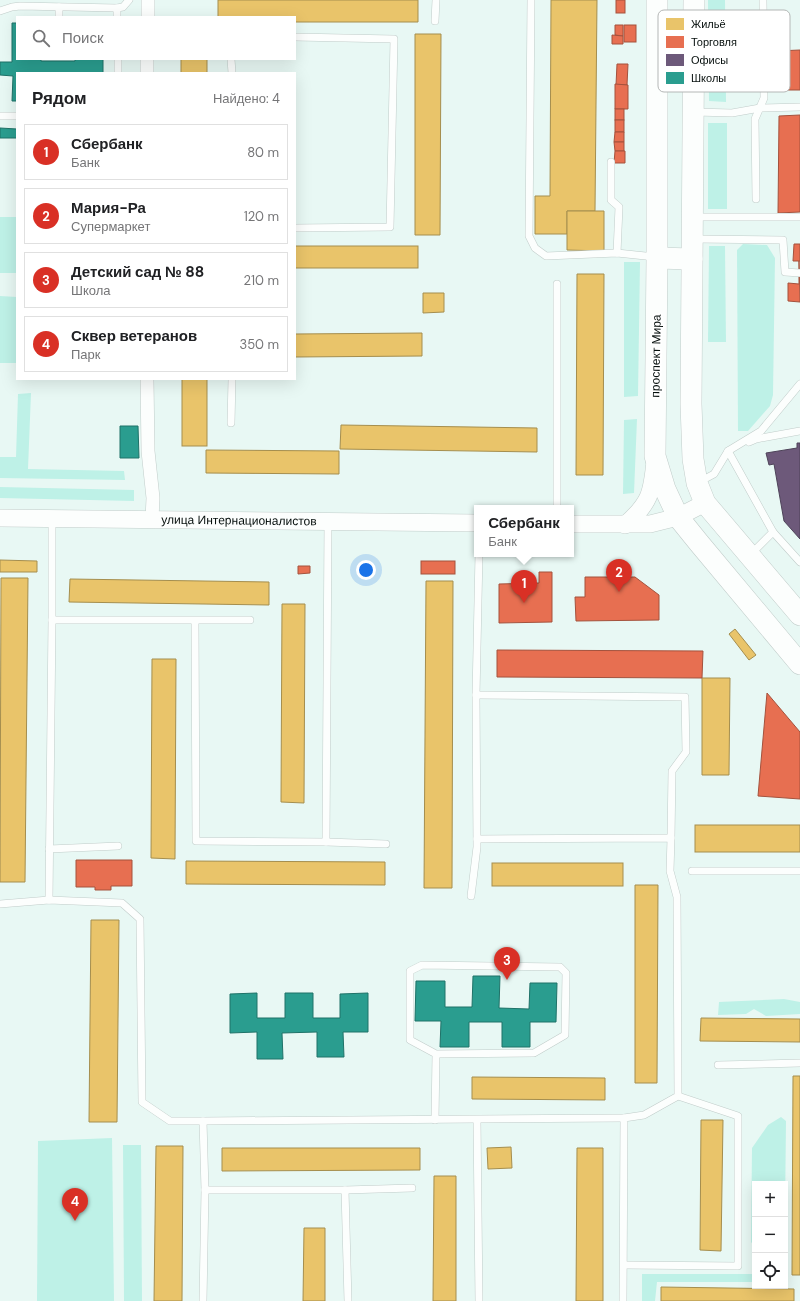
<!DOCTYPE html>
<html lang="ru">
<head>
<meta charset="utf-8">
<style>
  :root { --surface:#fff; --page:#f2f2f2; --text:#202124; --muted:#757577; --line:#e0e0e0; --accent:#d93025 }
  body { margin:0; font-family:"DM Sans",sans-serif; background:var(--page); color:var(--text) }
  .controls { position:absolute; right:12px; bottom:12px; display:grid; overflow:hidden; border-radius:0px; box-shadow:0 4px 16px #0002 }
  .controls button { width:36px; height:36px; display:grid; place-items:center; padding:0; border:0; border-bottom:1px solid var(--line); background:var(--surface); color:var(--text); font:20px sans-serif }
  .you { position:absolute; left:366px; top:570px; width:14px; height:14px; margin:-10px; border:3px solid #fff; border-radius:50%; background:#1a73e8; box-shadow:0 0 0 6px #1a73e833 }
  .badge { display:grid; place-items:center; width:26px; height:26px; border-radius:50%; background:var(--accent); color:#fff; font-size:13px; font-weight:700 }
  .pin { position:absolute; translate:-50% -33px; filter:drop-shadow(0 1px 2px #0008) }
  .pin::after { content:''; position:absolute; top:21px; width:14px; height:12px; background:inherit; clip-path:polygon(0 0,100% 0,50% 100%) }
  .popup { position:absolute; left:474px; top:505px; width:100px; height:52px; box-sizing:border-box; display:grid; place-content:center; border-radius:0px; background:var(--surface); filter:drop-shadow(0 1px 3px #0005); font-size:13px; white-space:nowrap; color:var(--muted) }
  .popup b { font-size:15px; color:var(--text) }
  .popup::after { content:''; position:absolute; left:50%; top:100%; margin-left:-8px; border:8px solid transparent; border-top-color:var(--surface) }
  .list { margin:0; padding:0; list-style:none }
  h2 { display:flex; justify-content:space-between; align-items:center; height:52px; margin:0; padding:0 16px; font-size:17px }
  h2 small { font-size:13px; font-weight:400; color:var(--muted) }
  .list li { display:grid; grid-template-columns:26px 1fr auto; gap:12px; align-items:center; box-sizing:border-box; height:56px; margin:0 8px 8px; padding:0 8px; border:1px solid var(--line); border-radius:0px }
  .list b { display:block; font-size:15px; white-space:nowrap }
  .list p { margin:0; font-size:13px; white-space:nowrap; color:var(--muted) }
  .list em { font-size:13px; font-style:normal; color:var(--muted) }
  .icon { flex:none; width:22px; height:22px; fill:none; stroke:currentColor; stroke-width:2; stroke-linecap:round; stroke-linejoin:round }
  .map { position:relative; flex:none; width:800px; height:1301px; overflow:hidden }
  .search { position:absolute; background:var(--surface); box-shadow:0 4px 16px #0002; left:16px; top:16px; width:280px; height:44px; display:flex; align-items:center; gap:10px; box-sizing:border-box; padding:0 14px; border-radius:0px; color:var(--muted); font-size:15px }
  .panel { position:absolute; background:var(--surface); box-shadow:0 4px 16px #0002; left:16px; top:72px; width:280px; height:308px; border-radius:0px }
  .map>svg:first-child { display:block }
  .green { fill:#bef1e7 }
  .homes { fill:#e9c46a; stroke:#a58e4e }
  .shops { fill:#e76f51; stroke:#a4523d }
  .offices { fill:#6d597a; stroke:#4e4359 }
  .schools { fill:#2a9d8f; stroke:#1f7268 }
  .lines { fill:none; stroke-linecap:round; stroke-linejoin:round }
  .service-casing { stroke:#c0ccc9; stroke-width:8 }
  .minor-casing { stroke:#c0ccc9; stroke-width:14 }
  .tertiary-casing { stroke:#c0ccc9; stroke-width:18 }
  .primary-casing { stroke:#c0ccc9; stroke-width:22 }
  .service { stroke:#fcfefd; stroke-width:7 }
  .minor { stroke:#fcfefd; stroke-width:13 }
  .tertiary { stroke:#fcfefd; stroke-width:17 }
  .primary { stroke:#fcfefd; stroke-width:21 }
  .labels { text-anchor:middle; stroke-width:4; stroke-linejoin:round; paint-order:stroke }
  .street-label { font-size:12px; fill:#060f0d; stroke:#fff }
  .key { fill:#fff; stroke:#b4b7b6; stroke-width:1 }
  .key-label { font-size:11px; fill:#060f0d }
</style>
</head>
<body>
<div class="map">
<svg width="800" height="1301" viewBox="0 0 800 1301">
  <rect width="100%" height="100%" fill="#e8f8f4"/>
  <g class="green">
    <path d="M 708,0 L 725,0 L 726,102 L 709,101 Z"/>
    <rect x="708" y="123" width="19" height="86"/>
    <rect x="0" y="217" width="17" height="56"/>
    <path d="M 743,244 L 767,245 L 775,258 L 773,395 L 770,406 L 748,431 L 738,431 L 737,250 Z"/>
    <path d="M 709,246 L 725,246 L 726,342 L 708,342 Z"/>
    <path d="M 624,262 L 640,262 L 638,396 L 624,397 Z"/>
    <path d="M 0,296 L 17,297 L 17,363 L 0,363 Z"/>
    <path d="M 31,393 L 28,469 L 124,471 L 125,480 L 0,478 L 0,457 L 16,457 L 18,394 Z"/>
    <path d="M 637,419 L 634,493 L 623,494 L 624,420 Z"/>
    <path d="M 0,487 L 134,490 L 134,501 L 0,498 Z"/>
    <path d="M 784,999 L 800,1002 L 800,1014 L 766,1016 L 754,1009 L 746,1014 L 718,1015 L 719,1002 Z"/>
    <path d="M 781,1117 L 786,1121 L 785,1212 L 785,1184 L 755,1184 L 755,1247 L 751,1242 L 752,1148 L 768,1125 Z"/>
    <path d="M 112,1138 L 114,1301 L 37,1301 L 38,1141 Z"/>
    <path d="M 123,1145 L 141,1145 L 142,1301 L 124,1301 Z"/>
    <path d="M 642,1274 L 755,1274 L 755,1282 L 657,1282 L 655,1301 L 642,1301 Z"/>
  </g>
  <g class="homes">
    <path d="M 218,0 L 418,0 L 418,22 L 295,22 L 295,17 L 218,17 Z"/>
    <path d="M 551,0 L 597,0 L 595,211 L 567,211 L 567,234 L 535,234 L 535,196 L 550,196 Z"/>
    <path d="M 415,34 L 441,34 L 440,235 L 415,235 Z"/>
    <rect x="181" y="59" width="26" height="14"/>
    <path d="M 567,211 L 604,211 L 604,251 L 567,250 Z"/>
    <rect x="295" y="246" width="123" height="22"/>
    <path d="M 577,274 L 604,274 L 603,475 L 576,475 Z"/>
    <path d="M 423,293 L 444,293 L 444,312 L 423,313 Z"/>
    <path d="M 422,333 L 422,356 L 295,357 L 295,334 Z"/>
    <rect x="182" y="379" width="25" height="67"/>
    <path d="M 341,425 L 537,428 L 537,452 L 340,449 Z"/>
    <path d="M 206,450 L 339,451 L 339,474 L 206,473 Z"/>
    <path d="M 0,560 L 37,561 L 37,572 L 0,572 Z"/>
    <path d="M 1,578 L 28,578 L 25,882 L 0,882 Z"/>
    <path d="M 70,579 L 269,582 L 269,605 L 69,602 Z"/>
    <path d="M 426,581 L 453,581 L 452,888 L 424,888 Z"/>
    <path d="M 282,604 L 305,604 L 304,803 L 281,802 Z"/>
    <path d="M 735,629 L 756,655 L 749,660 L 729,634 Z"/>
    <path d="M 152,659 L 176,659 L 175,859 L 151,858 Z"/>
    <path d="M 702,678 L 730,678 L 729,775 L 702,775 Z"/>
    <rect x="695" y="825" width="105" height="27"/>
    <path d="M 186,861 L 385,862 L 385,885 L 186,884 Z"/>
    <rect x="492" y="863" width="131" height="23"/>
    <path d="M 635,885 L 658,885 L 657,1083 L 635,1083 Z"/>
    <path d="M 91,920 L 119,920 L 117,1122 L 89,1122 Z"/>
    <path d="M 701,1018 L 800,1019 L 800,1042 L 700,1041 Z"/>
    <path d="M 793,1076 L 800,1076 L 800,1275 L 792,1275 Z"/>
    <path d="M 472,1077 L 605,1078 L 605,1100 L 472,1099 Z"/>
    <path d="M 701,1120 L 723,1120 L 721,1251 L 700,1250 Z"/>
    <path d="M 156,1146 L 183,1146 L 182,1301 L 154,1301 Z"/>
    <path d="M 511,1147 L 512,1168 L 488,1169 L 487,1148 Z"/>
    <path d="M 222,1148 L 420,1148 L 420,1170 L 222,1171 Z"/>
    <path d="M 577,1148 L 603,1148 L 603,1301 L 576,1301 Z"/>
    <path d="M 434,1176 L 456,1176 L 456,1301 L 433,1301 Z"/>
    <path d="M 304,1228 L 325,1228 L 325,1301 L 303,1301 Z"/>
    <path d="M 661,1287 L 794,1289 L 794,1301 L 661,1301 Z"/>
  </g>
  <g class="shops">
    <rect x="616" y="0" width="9" height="13"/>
    <path d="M 615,25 L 623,25 L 623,36 L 615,35 Z"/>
    <rect x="624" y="25" width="12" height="17"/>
    <path d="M 612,35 L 623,36 L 623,44 L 612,44 Z"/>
    <path d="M 800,50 L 800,90 L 777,90 L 777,51 Z"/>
    <path d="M 617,64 L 628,64 L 627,85 L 616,85 Z"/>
    <path d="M 615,84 L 628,85 L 628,109 L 615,109 Z"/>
    <rect x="615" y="109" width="9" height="11"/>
    <path d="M 800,115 L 800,212 L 778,213 L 779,116 Z"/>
    <rect x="615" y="120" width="9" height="12"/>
    <path d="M 615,132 L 624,132 L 624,142 L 614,142 Z"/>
    <path d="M 614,142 L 624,142 L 624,151 L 615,151 Z"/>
    <path d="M 615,151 L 625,151 L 625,163 L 614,163 Z"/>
    <path d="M 794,244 L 800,244 L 800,261 L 793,261 Z"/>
    <path d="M 799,261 L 800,302 L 788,301 L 788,283 L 799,284 Z"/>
    <rect x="421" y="561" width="34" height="13"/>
    <path d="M 298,566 L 310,566 L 310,573 L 298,574 Z"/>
    <path d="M 539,572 L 552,572 L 552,622 L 499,623 L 499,584 L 539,583 Z"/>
    <path d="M 585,577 L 635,577 L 659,595 L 659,620 L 576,621 L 575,597 L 585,597 Z"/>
    <path d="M 497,650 L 703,651 L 702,678 L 497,677 Z"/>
    <path d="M 767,693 L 800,732 L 800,799 L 758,796 Z"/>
    <path d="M 76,860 L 132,860 L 132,886 L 111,886 L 111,890 L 95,890 L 95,887 L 76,887 Z"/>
  </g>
  <path class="offices" d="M 797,443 L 800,443 L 800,539 L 784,521 L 774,464 L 769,465 L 766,453 L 797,448 Z"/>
  <g class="schools">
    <path d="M 12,23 L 17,23 L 17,59 L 41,59 L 41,61 L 75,61 L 75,59 L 103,59 L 103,73 L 17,73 L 17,101 L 12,101 L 13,76 L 0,75 L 0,62 L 12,62 Z"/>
    <path d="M 0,128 L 17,129 L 17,138 L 0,138 Z"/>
    <path d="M 120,426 L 138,426 L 139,458 L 120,458 Z"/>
    <path d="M 473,976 L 500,976 L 499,1008 L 529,1009 L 530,983 L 557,983 L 556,1022 L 530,1022 L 530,1047 L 502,1047 L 502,1022 L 469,1022 L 469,1047 L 440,1047 L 441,1021 L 415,1021 L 416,981 L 445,981 L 445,1007 L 472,1007 Z"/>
    <path d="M 257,993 L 257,1018 L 285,1018 L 285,993 L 313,993 L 313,1018 L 340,1018 L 340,994 L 368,993 L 368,1032 L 343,1032 L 344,1057 L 317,1057 L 317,1032 L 282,1033 L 283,1059 L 257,1059 L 257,1032 L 230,1033 L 230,994 Z"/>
  </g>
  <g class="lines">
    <g class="service-casing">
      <g id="service">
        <path d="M 531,0 L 529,236 L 535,248 L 546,256 L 617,253 L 655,257"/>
        <path d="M 117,8 L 117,17"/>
        <path d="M 0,11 L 12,7 L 20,6 L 117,8 L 123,7 L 129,0"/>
        <path d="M 59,17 L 59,7"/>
        <path d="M 435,21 L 436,0"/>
        <path d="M 295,37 L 394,39 L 390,227 L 295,228"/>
        <path d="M 118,59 L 118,73"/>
        <path d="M 231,59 L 232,73"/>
        <path d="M 695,112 L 732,113 L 760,108 L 800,107"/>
        <path d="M 0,116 L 17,116"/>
        <path d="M 611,162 L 611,200 L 619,207 L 617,253"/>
        <path d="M 756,199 L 755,119 L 764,98 L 763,0"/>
        <path d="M 694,217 L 800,217"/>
        <path d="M 695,239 L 783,240 L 785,272 L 800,273"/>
        <path d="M 231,423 L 232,379"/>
        <path d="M 749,442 L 756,439 L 800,431"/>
        <path d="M 728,451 L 773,532 L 751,554"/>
        <path d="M 699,482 L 714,474 L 728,451 L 761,431 L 800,384"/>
        <path d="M 557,508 L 557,284"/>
        <path d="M 773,532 L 800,562"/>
        <path d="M 52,620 L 250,620"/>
        <path d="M 195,621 L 196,841 L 326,842 L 386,844"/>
        <path d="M 476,695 L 685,697 L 686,752 L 672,771 L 671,838"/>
        <path d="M 477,839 L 671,838 L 670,871 L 677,897 L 678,1096 L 644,1115 L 624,1118 L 623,1301"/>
        <path d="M 326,842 L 328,522"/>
        <path d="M 49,849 L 118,846"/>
        <path d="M 692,871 L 800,871"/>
        <path d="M 471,896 L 477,847 L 476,695 L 479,554"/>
        <path d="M 49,900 L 52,620 L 52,518"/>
        <path d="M 0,904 L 49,900 L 122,903 L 140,919 L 142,1102 L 170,1121 L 203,1121 L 205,1190 L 345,1190 L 348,1301"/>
        <path d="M 718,1065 L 800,1063"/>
        <path d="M 435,1120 L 436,1054 L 534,1053 L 565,1035 L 566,973 L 560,967 L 422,965 L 410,971 L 410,1040 L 436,1054"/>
        <path d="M 477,1120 L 479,1301"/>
        <path d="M 203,1121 L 624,1118"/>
        <path d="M 345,1190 L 412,1188"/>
        <path d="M 624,1265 L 738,1266 L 738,1116 L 678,1096"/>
        <path d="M 203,1301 L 205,1190"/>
      </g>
    </g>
    <g class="minor-casing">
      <g id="minor">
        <path d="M 148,17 L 148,0"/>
        <path d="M 147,73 L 147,59"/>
        <path d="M 147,379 L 148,451 L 153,498 L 152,519"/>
      </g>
    </g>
    <g class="tertiary-casing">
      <g id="tertiary">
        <path id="s1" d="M 0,518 L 477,523"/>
        <path d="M 571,524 L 650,524 L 678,517 L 705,503"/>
        <path d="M 625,525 C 650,503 652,493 655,461"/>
      </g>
    </g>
    <g class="primary-casing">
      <g id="primary">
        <path d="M 657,0 L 657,258 L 655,456 L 665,489 L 678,517 L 699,543 L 800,664"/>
        <path d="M 694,0 L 691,404 L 693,459 L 697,483 L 705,503 L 800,615"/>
        <path d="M 657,258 L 692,259"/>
      </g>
    </g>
    <use href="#service" class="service"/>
    <use href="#minor" class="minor"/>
    <use href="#tertiary" class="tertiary"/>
    <use href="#primary" class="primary"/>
  </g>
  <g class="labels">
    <g class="street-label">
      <text transform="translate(656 356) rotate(-89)" y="4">проспект Мира</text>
      <text dy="4" stroke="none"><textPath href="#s1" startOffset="239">улица Интернационалистов</textPath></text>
    </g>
  </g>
  <rect x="658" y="10" width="132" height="82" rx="6" class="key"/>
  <rect x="666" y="18" width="18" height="12" fill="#e9c46a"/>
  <rect x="666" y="36" width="18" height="12" fill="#e76f51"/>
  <rect x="666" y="54" width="18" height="12" fill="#6d597a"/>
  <rect x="666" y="72" width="18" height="12" fill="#2a9d8f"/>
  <g class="key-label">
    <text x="691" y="28">Жильё</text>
    <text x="691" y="46">Торговля</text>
    <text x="691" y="64">Офисы</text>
    <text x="691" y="82">Школы</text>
  </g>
</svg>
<div class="controls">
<button>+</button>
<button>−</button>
<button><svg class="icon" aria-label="locate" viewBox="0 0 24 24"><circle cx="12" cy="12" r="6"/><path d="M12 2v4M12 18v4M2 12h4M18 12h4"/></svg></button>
</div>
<div class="you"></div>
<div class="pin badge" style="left:524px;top:603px">1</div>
<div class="popup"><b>Сбербанк</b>Банк</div>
<div class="pin badge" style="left:619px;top:592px">2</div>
<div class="pin badge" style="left:507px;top:980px">3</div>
<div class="pin badge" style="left:75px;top:1221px">4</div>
<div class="search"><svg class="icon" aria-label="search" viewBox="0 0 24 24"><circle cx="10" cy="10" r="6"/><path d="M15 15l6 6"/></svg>Поиск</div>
<section class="panel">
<h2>Рядом<small>Найдено: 4</small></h2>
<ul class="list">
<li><span class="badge">1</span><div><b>Сбербанк</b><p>Банк</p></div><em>80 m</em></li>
<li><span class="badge">2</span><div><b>Мария-Ра</b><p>Супермаркет</p></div><em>120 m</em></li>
<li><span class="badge">3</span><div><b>Детский сад № 88</b><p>Школа</p></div><em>210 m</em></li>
<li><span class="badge">4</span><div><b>Сквер ветеранов</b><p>Парк</p></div><em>350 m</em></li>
</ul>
</section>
</div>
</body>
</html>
